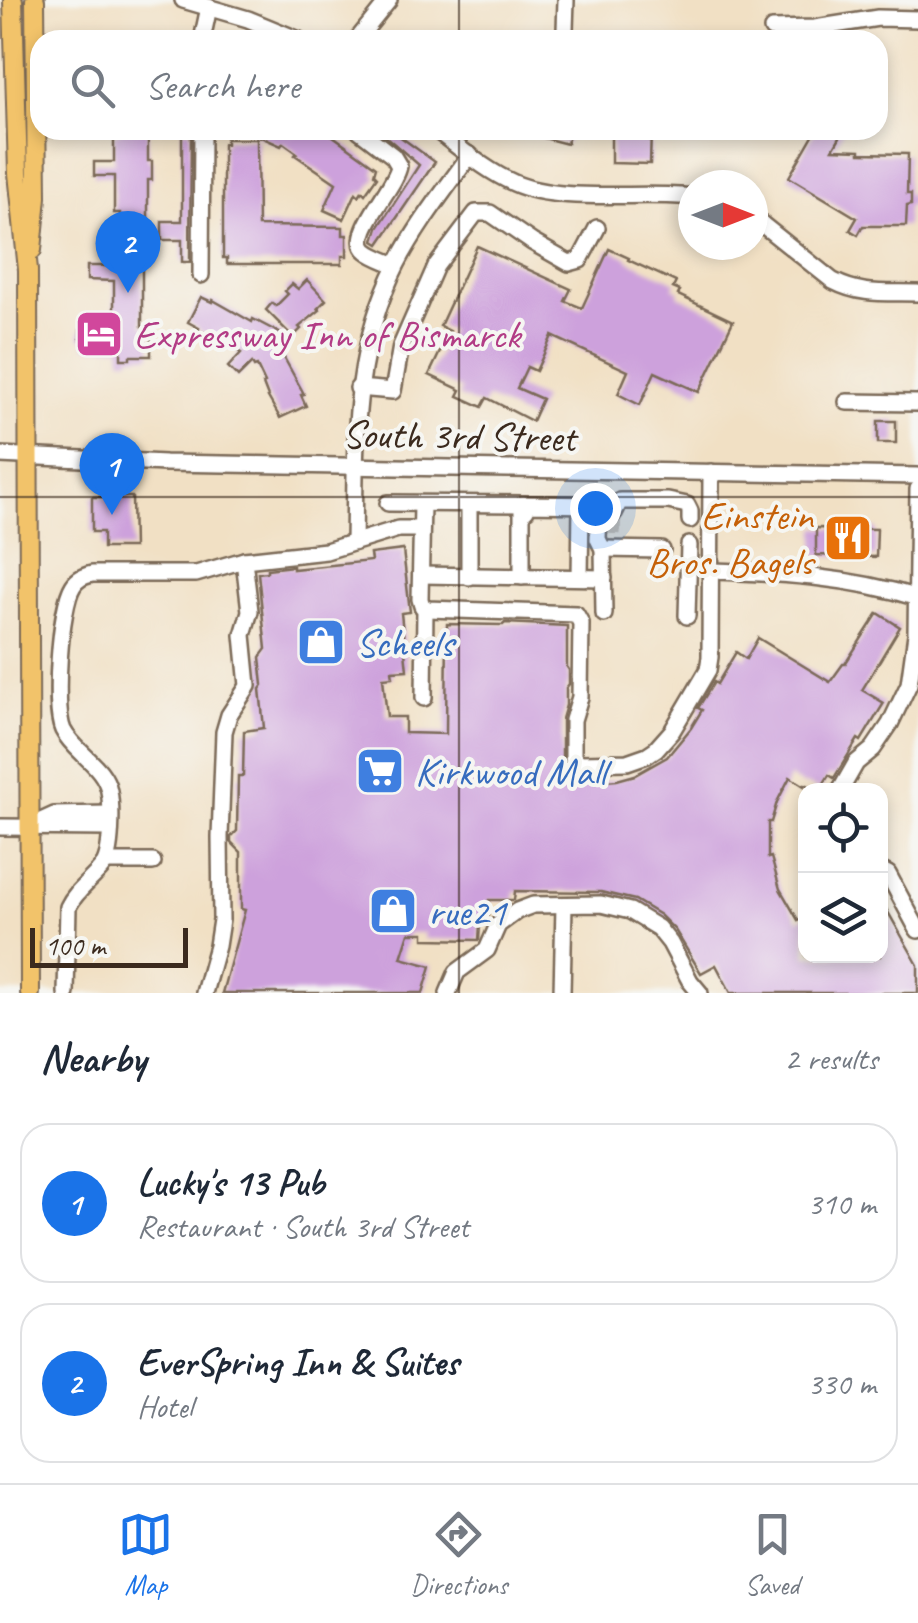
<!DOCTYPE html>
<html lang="en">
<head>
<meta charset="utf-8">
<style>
  :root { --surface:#fff; --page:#f6f6f7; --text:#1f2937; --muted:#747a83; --line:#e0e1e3; --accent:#1a73e8 }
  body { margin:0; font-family:Caveat,sans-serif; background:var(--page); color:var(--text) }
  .controls { position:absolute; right:30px; bottom:30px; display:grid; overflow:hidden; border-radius:20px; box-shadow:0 5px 15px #0003 }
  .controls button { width:90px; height:90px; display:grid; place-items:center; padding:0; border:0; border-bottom:2px solid var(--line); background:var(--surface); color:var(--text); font:50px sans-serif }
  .compass { position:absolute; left:678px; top:170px; width:90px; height:90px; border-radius:50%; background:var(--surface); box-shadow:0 5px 15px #0003; rotate:90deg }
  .scale { position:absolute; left:30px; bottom:25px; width:158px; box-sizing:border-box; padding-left:10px; border:5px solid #3b2a1e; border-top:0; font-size:28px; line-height:35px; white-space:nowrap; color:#3b2a1e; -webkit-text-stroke:8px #f6f6f2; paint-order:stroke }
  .you { position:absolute; left:595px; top:508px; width:35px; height:35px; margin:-25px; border:8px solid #fff; border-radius:50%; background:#1a73e8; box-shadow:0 0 0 15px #1a73e833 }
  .badge { display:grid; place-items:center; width:65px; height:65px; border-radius:50%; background:var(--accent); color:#fff; font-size:32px; font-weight:700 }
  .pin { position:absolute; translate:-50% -82px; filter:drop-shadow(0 2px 5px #0008) }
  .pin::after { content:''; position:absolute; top:52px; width:35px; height:30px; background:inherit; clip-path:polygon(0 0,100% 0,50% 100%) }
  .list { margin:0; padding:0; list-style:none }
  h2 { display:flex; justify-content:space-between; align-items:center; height:130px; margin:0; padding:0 40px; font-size:42px }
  h2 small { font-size:32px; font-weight:400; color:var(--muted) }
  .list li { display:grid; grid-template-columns:65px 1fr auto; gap:30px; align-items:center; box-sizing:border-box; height:160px; margin:0 20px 20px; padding:0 20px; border:2px solid var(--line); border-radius:30px }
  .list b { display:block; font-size:38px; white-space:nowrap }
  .list p { margin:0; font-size:32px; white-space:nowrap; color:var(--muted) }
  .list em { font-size:32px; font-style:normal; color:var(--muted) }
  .icon { flex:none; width:55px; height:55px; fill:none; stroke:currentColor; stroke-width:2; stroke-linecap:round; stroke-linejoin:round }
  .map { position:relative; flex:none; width:918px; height:993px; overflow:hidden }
  .search { position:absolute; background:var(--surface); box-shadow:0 5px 15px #0003; left:30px; right:30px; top:30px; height:110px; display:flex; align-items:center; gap:25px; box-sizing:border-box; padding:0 35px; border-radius:30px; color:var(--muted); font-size:38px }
  .sheet { height:490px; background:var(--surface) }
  nav { display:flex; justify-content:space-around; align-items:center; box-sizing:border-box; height:140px; border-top:2px solid var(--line); background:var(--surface); font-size:28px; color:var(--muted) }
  nav a { display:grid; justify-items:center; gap:5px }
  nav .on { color:var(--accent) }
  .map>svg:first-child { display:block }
  .building { fill:#cda1dc }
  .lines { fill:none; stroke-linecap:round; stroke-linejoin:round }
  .minor-tunnel { stroke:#cdbca3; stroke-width:15; stroke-dasharray:15 8; stroke-linecap:butt }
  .minor-casing { stroke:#7b6a58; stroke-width:20 }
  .major-casing { stroke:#7b6a58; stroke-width:22 }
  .minor { stroke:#fff; stroke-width:15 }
  .major { stroke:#f2c36a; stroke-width:18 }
  .grid { fill:none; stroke:#3b2a1e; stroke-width:2.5; stroke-opacity:0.55 }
  .labels { text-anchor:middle; stroke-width:8; stroke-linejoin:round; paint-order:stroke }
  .hotel-label { font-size:40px; fill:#b23c85; stroke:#f6f6f2; text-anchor:start }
  .street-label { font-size:40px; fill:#3b2a1e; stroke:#f6f6f2 }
  .food-label { font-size:40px; fill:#c56008; stroke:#f6f6f2; text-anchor:end }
  .shop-label { font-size:40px; fill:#366cbe; stroke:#f6f6f2; text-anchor:start }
</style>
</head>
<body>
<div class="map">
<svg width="918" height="993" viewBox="0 0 918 993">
  <rect width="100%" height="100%" fill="#f6f6f2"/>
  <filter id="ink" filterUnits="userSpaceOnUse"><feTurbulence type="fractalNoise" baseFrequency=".01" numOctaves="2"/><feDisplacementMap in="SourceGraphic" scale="20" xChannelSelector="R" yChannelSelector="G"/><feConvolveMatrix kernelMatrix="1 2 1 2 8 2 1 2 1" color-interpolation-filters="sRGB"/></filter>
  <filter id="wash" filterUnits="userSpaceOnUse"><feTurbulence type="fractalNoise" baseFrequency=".0048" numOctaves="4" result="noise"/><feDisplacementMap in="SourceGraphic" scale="40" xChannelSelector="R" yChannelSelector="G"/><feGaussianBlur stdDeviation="2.25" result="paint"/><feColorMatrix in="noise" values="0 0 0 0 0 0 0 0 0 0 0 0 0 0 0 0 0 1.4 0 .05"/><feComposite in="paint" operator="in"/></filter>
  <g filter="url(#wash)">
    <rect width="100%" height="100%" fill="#f1e0c4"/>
    <g id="blocks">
      <g class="building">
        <path d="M 120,130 L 148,130 L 148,161 L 152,161 L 152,180 L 148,180 L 148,219 L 120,219 L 120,213 L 114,213 L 114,176 L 94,176 L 94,162 L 114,162 L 114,133 L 120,133 Z"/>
        <path d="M 182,130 L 191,130 L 190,262 L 182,262 L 182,240 L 162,240 L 162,221 L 182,221 Z"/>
        <path d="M 245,130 L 332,130 L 329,133 L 376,167 L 374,174 L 377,177 L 365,194 L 362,191 L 359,196 L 356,193 L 344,219 L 324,210 L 336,183 L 295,155 L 297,153 L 283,143 L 281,146 Z"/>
        <path d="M 378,130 L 391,130 L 435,162 L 379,244 L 374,241 L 378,228 L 419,165 Z"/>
        <path d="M 525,130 L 570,130 L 567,144 L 525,133 Z"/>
        <path d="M 816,130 L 844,130 L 833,149 L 860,150 L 860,153 L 908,154 L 907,194 L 911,194 L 911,205 L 907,206 L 906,226 L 863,226 L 858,235 L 850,230 L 857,218 L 789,177 Z"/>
        <path d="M 611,131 L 651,131 L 650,164 L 611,163 Z"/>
        <path d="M 226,139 L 257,139 L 258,226 L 343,227 L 343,235 L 347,235 L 347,256 L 342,256 L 342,264 L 227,264 L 227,258 L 223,258 L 223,144 L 226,144 Z"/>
        <path d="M 477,246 L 571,289 L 565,301 L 582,308 L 609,249 L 629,258 L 628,260 L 676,282 L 673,288 L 680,291 L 678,295 L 733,321 L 699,392 L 655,372 L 640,405 L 618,394 L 628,371 L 552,336 L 536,371 L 527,367 L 517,388 L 542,399 L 532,421 L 487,398 L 482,407 L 458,396 L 461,390 L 429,375 L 450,331 L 440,326 Z"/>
        <path d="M 126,258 L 134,258 L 134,263 L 142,263 L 142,326 L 151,326 L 151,356 L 130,356 L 130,359 L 121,359 L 121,347 L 85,347 L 85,339 L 80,339 L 80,330 L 85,330 L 85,322 L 114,322 L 114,281 L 87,280 L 87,266 L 114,266 L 114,263 L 126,263 Z"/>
        <path d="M 307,280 L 326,300 L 318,308 L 320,310 L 299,327 L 301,329 L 293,337 L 266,310 L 272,303 L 276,306 L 288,294 L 285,291 L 292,284 L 298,289 Z"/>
        <path d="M 201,297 L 212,302 L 213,300 L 252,322 L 253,319 L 291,339 L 283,347 L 285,352 L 282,354 L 304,394 L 301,395 L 306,406 L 280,418 L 268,397 L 263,384 L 265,383 L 257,366 L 254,367 L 252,363 L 238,377 L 228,367 L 241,353 L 238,351 L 239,348 L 198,330 L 199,328 L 188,322 Z"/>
        <rect x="878" y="421" width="18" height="22"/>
        <path d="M 92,497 L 132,497 L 133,548 L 103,548 L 103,532 L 92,532 Z"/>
        <path d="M 816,528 L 877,529 L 876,557 L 816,555 Z"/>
        <path d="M 403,550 L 410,612 L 401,613 L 407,670 L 392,671 L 393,677 L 383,678 L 387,717 L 405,717 L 405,733 L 446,734 L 447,624 L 503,625 L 505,623 L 567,626 L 567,667 L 569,670 L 569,684 L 566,688 L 566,705 L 562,719 L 562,759 L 565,773 L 595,774 L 595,782 L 617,780 L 635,775 L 667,757 L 691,728 L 702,710 L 698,708 L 714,682 L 717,684 L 736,652 L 746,659 L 758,638 L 830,682 L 843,664 L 845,664 L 878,613 L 900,627 L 862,690 L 884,703 L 861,741 L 858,739 L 834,778 L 829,775 L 820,790 L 805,784 L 804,786 L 790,777 L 777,802 L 771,822 L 768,822 L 768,858 L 771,857 L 780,889 L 798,920 L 806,916 L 806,956 L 880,956 L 880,898 L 918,965 L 918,993 L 731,993 L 716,965 L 701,973 L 675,930 L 660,915 L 635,900 L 601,892 L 515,891 L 514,900 L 489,900 L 489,916 L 480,925 L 479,940 L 424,939 L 424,933 L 409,933 L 401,958 L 431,966 L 423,993 L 222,993 L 245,910 L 241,909 L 241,852 L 231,842 L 231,837 L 237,831 L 238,776 L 243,776 L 244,731 L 264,728 L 260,689 L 263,685 L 260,657 L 266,649 L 258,573 L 267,572 L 267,569 L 293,566 L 293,569 L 371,561 L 370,554 Z"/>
      </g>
    </g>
  </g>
  <g filter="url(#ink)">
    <use href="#blocks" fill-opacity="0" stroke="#7b6a58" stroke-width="2.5"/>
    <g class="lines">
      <path class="minor-tunnel" d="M 613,534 L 614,513"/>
      <g class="minor-casing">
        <g id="minor">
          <path d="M 183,0 L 248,19 L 299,40"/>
          <path d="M 772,29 L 815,28 L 878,18 L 918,19"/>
          <path d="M 565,30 L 566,0"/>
          <path d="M 202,40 L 209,7"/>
          <path d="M 357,40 L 389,0"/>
          <path d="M 359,130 L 393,156 L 399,166 C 396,187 347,236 367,251 C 374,257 387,261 396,265"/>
          <path d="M 436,130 C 460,148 486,171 514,183 C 561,204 640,191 693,197"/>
          <path d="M 753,217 L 833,281 C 862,296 886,292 918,293"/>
          <path d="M 201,275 L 202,130"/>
          <path d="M 358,388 L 393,391 L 401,346 L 436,266 L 476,213 L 490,213 L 532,242 L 569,263 L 580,260 L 597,228"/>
          <path d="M 847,402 L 918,403"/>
          <path d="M 0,455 L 165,463 L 918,476"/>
          <path d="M 388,503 L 522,504 L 526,510"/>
          <path d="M 422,504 L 420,599 L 422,606 L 428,609 L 576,614 L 581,623 L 580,697 L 573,720 L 573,758 L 581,763 L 627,762 L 647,755 L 656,749 L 672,731 L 708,670 L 710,657 L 711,472"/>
          <path d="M 469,504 L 469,577"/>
          <path d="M 614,513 L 620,501 L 668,501 L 687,505 L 690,511 L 690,520"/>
          <path d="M 354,542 C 356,444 351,354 397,264 C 417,225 445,190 470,155"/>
          <path d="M 603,549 L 662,550"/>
          <path d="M 711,571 C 781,573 851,577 918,598"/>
          <path d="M 421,575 L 604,578"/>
          <path d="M 522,577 L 522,504 L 599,505 L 598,539 L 603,549 L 604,614"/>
          <path d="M 580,577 L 581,505"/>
          <path d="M 687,616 L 689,545"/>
          <path d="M 424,698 L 425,608"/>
          <path d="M 840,791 L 856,763 L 873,749 L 890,724 L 909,684 L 916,634 L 918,489"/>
          <path d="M 30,826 L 54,815 L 109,814"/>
          <path d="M 0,827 L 109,828"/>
          <path d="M 106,862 L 153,862"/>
          <path d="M 880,870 L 888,874 L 918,930"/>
          <path d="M 66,993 L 68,907 C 76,890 91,881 103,866 C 112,854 112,807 109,791 C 105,766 74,752 63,730 C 53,708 60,606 73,586 C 78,578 84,576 92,574 L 196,574 L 244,560 L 326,551 L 398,529 L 421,529"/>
          <path d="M 204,993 L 217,946 L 221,920 L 220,837 L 224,732 L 229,715 L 248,686 L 243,635 L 250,611 L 244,560"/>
          <path d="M 448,993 L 457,972 L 487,950 L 498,925 L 517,911 L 533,905 L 601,904 L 630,911 L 658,928 L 670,943 L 690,981 L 700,993"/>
          <path d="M 562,993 L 564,905"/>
        </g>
      </g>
      <g class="major-casing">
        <g id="major">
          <path d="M 13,0 L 18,173 L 28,270 L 30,993"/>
          <path d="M 32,250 L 37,197 L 35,0"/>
        </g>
      </g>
      <use href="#minor" class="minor"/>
      <use href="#major" class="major"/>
    </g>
  </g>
  <path class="grid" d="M 459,0 L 459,40M 459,130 L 459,993M 0,497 L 918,497"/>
  <defs>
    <g id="hotel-square" transform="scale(2.5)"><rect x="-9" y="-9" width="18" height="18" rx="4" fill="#d1479c" stroke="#f6f6f2"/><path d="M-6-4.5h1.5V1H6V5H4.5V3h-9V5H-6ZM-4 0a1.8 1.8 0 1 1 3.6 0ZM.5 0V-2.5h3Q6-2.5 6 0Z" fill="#fff"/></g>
    <g id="restaurant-square" transform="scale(2.5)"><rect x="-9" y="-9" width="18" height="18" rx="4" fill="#e8710a" stroke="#f6f6f2"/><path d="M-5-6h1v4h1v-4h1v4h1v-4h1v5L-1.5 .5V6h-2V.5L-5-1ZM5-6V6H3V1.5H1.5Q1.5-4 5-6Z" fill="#fff"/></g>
    <g id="shop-square" transform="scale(2.5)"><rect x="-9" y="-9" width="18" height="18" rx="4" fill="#3f7fe0" stroke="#f6f6f2"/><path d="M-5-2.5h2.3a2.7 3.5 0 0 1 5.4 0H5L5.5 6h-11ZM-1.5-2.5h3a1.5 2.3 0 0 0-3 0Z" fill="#fff"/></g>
    <g id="supermarket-square" transform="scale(2.5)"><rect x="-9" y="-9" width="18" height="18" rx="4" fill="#3f7fe0" stroke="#f6f6f2"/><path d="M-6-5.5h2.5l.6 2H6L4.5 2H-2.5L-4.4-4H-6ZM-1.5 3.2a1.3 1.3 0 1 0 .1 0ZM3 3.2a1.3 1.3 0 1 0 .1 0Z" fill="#fff"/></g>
  </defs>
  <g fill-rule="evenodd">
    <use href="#hotel-square" x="99" y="334"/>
    <use href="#restaurant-square" x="848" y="538"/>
    <use href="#shop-square" x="321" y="642"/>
    <use href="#supermarket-square" x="380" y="771"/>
    <use href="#shop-square" x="393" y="911"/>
  </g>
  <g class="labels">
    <g class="hotel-label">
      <text x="134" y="348">Expressway Inn of Bismarck</text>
    </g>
    <g class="street-label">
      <text transform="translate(459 435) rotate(1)" y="14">South 3rd Street</text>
    </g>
    <g class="food-label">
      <text x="813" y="529">Einstein<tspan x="813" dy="46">Bros. Bagels</tspan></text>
    </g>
    <g class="shop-label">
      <text x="356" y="656">Scheels</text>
      <text x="415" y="785">Kirkwood Mall</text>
      <text x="428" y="925">rue21</text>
    </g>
  </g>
</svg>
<div class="controls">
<button><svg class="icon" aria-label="locate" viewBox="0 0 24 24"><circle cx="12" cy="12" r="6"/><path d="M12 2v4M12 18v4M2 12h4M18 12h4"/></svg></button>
<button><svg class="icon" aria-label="layers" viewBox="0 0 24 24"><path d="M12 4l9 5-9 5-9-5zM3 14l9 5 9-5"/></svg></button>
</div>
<svg class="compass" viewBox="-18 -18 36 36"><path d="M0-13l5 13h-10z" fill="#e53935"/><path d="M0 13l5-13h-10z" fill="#747a83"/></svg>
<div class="scale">100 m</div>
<div class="you"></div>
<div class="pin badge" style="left:112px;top:515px">1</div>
<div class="pin badge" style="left:128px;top:293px">2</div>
<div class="search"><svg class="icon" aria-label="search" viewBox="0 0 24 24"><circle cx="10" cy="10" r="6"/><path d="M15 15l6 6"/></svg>Search here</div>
</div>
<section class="sheet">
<h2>Nearby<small>2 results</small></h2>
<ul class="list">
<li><span class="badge">1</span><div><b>Lucky's 13 Pub</b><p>Restaurant · South 3rd Street</p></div><em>310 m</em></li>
<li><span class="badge">2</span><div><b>EverSpring Inn &amp; Suites</b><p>Hotel</p></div><em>330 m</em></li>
</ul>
</section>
<nav>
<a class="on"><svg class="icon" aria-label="map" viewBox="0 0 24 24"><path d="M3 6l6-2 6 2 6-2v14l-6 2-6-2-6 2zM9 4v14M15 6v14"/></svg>Map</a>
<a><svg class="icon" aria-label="directions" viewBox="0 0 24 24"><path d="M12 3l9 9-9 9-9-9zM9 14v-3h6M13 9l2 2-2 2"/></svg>Directions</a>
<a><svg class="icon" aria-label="saved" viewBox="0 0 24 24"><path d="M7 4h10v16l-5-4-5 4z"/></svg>Saved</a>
</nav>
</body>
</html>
